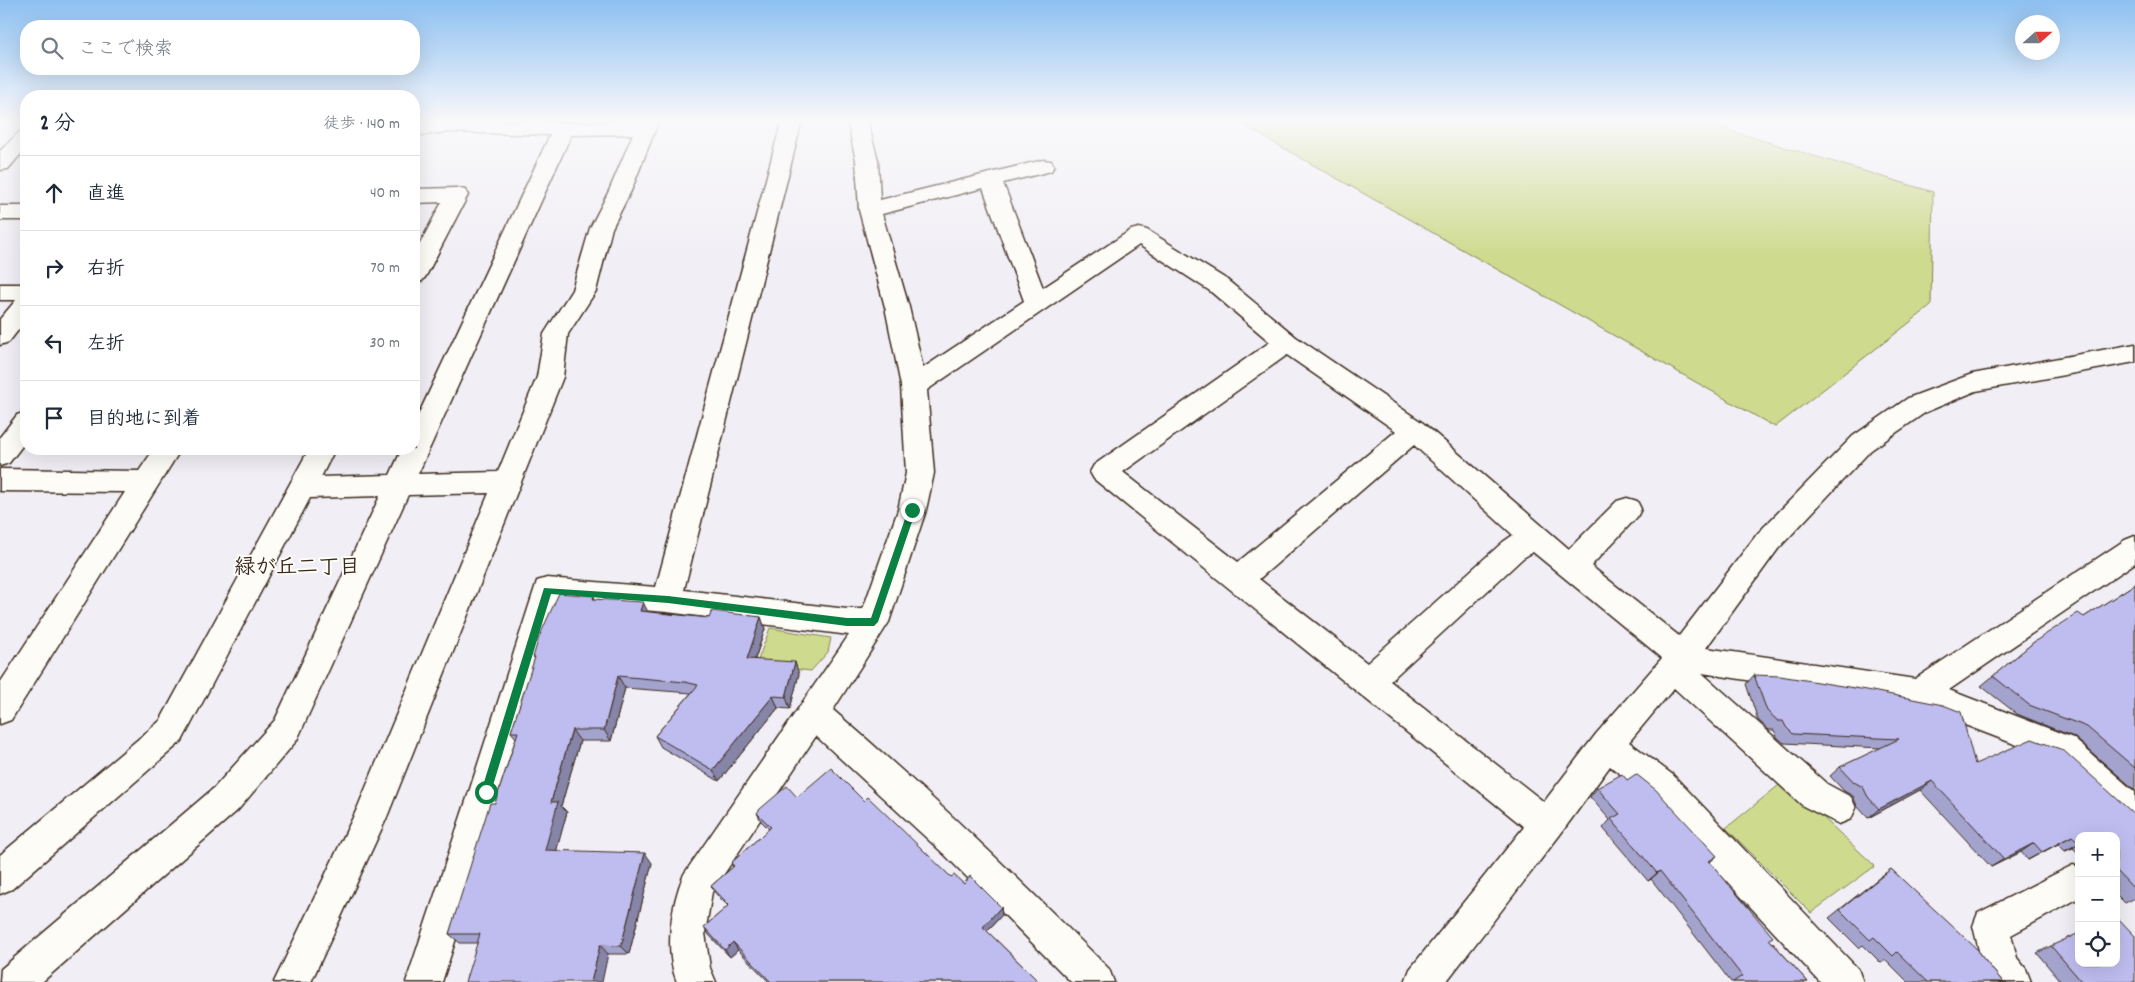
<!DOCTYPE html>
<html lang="ja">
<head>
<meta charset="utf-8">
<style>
  :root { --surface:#fff; --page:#f2f2f3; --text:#1f2937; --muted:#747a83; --line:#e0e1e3 }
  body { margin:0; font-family:Dekko,"Klee One",sans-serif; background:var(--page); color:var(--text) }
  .controls { position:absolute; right:15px; bottom:15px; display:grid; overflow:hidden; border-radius:10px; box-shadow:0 5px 20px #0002 }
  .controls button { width:45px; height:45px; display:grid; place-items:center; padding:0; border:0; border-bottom:1px solid var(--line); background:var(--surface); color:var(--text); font:25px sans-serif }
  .compass { position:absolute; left:2015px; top:15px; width:45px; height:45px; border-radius:50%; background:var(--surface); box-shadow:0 5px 20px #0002; rotate:69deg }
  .stop { position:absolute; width:15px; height:15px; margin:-11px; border:4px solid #0b8043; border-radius:50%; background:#fff }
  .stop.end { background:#0b8043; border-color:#fff; box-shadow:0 1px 5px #0008 }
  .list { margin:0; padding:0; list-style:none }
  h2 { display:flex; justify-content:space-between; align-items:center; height:65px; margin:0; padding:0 20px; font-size:21px }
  h2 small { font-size:16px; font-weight:400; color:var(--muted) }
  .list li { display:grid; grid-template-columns:32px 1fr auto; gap:15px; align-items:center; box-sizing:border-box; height:75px; padding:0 20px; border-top:1px solid var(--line) }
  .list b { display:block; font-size:19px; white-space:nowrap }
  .list em { font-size:16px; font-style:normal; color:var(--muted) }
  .icon { flex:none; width:28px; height:28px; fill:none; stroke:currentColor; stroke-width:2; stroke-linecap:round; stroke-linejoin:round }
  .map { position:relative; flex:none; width:2135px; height:982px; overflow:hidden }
  .search { position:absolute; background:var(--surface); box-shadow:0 5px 20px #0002; left:20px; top:20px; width:400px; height:55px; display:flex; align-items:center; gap:12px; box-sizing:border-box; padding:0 18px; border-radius:20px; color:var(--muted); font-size:19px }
  .panel { position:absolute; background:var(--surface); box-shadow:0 5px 20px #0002; left:20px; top:90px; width:400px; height:365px; border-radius:20px }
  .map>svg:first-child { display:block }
  .green { fill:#ceda8d; stroke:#848256 }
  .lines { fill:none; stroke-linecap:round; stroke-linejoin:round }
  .minor-casing { stroke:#3b2a1e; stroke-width:3 }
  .minor { fill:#fdfcf7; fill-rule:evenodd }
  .wall { fill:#a4a3ce; stroke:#3b2a1e }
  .shaded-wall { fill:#8684a7; stroke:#3b2a1e }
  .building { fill:#bfbdef; stroke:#3b2a1e }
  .route { fill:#0b8043 }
  .labels { text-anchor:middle; stroke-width:4; stroke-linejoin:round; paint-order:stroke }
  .neighbourhood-label { font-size:21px; font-weight:bold; fill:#3b2a1e; stroke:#fdfcf7 }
</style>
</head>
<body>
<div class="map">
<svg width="2135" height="982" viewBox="0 0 2135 982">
  <rect width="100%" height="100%" fill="#f1eff5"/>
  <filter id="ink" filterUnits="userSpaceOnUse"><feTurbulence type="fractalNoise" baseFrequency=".02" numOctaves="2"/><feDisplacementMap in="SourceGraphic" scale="10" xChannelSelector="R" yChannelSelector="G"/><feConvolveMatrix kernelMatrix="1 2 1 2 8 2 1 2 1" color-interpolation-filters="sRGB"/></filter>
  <g filter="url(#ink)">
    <g class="green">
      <path d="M 1234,120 L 1695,120 L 1933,192 L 1931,306 L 1775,427 Z"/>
      <path d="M 770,628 L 831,638 L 828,652 L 811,671 L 756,665 Z"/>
      <path d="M 1784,781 L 1875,866 L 1811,913 L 1726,828 Z"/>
    </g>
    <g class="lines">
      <g class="minor-casing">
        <g id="minor">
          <path d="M 448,120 L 563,123 L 659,120 L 631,191 L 612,228 L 596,291 L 568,334 L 563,377 L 387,817 L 311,982 L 274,982 L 357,809 L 489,493 L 408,495 L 297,740 L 238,810 L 42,982 L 0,982 L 1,969 L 214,788 L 275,720 L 380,496 L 310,498 L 182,741 L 12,889 L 0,894 L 0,855 L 160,721 L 309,449 L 335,449 L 321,477 L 390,475 L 402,449 L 414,449 L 414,424 L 550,135 L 448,132 L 414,136 L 414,124 ZM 633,134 L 609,191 L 590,228 L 572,290 L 544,334 L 537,377 L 498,472 L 418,474 L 571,135 Z"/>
          <path d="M 782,120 L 802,120 L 684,590 L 847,609 L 863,609 L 898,510 L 906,473 L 901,386 L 885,307 L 859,210 L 856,160 L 847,120 L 867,120 L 878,160 L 880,200 L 1043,160 L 1051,161 L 1054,166 L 1051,171 L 1003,183 L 1043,288 L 1131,230 L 1139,228 L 1147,230 L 1226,279 L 1296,337 L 1423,423 L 1569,549 L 1617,501 L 1627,498 L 1637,501 L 1641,509 L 1637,517 L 1591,566 L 1679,636 L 1758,533 L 1853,436 L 1908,398 L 1972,374 L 2135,344 L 2135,362 L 1976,391 L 1926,412 L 1871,450 L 1778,549 L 1706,648 L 1915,679 L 2125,540 L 2135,536 L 2135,563 L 1949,690 L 2073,738 L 2135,792 L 2135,830 L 2123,825 L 2051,758 L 1918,707 L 1702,673 L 1827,784 L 1851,797 L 1856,808 L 1851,819 L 1839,824 L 1803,806 L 1674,688 L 1629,742 L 1673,775 L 1858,969 L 1863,982 L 1820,982 L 1649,797 L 1610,766 L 1559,836 L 1446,982 L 1405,982 L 1410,969 L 1524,827 L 1094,479 L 1090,472 L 1094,465 L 1270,342 L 1210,291 L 1139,245 L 927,390 L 934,473 L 926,510 L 889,622 L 833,710 C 929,792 1020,879 1109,969 L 1114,982 L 1071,982 L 946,856 L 816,736 L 712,892 L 705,933 L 710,968 L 716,982 L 677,982 C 664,951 671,904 684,874 L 849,635 L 667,612 L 558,603 L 503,792 L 442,982 L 406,982 L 469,792 L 537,581 L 547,578 L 656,587 ZM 983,188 L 1024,301 L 923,368 L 909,307 L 882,214 ZM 1287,355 L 1396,431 L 1238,562 L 1123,472 ZM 1414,445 L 1513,535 L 1503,542 L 1367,663 L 1259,579 ZM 1533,552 L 1662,658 L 1596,734 L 1544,802 L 1390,681 L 1523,558 Z"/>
          <path d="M 26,130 L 26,148 L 8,169 L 0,170 L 0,151 L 19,132 Z"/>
          <path d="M 457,188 L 465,190 L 468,195 L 426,276 L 422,281 L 414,284 L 414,255 L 442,202 L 414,203 L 414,189 Z"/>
          <rect x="0" y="206" width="26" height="14"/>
          <path d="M 0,284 L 26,284 L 26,320 L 9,342 L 0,345 L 0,319 L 16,300 L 0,300 Z"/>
          <path d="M 26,412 L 26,441 L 9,463 L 0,466 L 0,437 L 17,415 Z"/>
          <path d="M 154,449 L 181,449 L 11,720 L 0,724 L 0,683 L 125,492 L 0,491 L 0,469 L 139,471 Z"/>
          <path d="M 2073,865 L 2079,867 L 2079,898 L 2011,935 L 2017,958 L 2026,969 L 2031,982 L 1990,982 L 1983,967 L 1973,926 L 1978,913 Z"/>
        </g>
      </g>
      <use href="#minor" class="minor"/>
    </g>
    <g class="wall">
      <path d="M 2135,584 L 2135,790 L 2074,737 L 2017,714 L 1981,686 L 2034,642 L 2084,617 Z"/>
      <path d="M 594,596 L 595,599 L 648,612 L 709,618 L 761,617 L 765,629 L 755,659 L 799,674 L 790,709 L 778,708 L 719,781 L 661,747 L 655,736 L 691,693 L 625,688 L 611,741 L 580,741 L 561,806 L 567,812 L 556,851 L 652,863 L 629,954 L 608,954 L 478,943 L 460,943 L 449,934 L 495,803 L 516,738 L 511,732 L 535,659 L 533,657 Z"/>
      <path d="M 1754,675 L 1975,764 L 2135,815 L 2135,898 L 2125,903 L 2116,894 L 2116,836 L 2079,836 L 2079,854 L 2073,848 L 2065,851 L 2058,844 L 2028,860 L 2021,852 L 1991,867 L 1920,790 L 1868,818 L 1857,806 L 1853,796 L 1844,791 L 1830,776 L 1840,767 L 1881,748 L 1784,743 L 1777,737 L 1774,730 L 1769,730 L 1758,720 L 1746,684 Z"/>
      <path d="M 1627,780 L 1717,856 L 1710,862 L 1770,940 L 1808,982 L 1731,982 L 1651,879 L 1648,881 L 1603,828 L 1610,820 L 1590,797 L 1597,788 Z"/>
      <path d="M 797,797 L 864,801 L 951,877 L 964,884 L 1001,907 L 1002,915 L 987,931 L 1039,982 L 769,982 L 738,950 L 730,957 L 709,935 L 704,927 L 728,906 L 716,894 L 711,886 L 733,867 L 731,863 L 769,829 L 761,821 L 757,813 Z"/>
      <path d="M 1891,869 L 1978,952 L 2003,982 L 1908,982 L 1886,960 L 1881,963 L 1863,945 L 1859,948 L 1829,918 L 1880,877 Z"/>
      <path d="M 2051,946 L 2135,982 L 2061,982 L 2037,953 Z"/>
    </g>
    <g class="shaded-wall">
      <path d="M 643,602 L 649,614 L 640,611 Z"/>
      <path d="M 761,617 L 765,629 L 751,670 L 747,659 Z"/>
      <path d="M 795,662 L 799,674 L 790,709 L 786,697 Z"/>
      <path d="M 618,676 L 625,688 L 611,741 L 604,730 Z"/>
      <path d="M 773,696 L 778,708 L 719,781 L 713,770 Z"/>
      <path d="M 572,730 L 580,741 L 561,806 L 567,812 L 554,860 L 545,850 L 551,802 Z"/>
      <path d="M 1932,781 L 1920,790 L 1868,818 L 1879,809 Z"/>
      <path d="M 2072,836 L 2058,844 L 2028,860 L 2042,852 Z"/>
      <path d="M 2034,843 L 2021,852 L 1991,867 L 2004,859 Z"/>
      <path d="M 2079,843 L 2079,845 L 2065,851 Z"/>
      <path d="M 645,853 L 652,863 L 629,954 L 621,946 Z"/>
      <path d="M 1660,871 L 1651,879 L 1648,881 L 1657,873 Z"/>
      <path d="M 1001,907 L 1002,915 L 984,934 L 983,927 Z"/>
      <path d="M 733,942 L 738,950 L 730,957 L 725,950 Z"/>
      <path d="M 600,945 L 608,954 L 602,982 L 591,982 Z"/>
    </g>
    <g class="building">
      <path d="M 2135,584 L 2135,768 L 2087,727 L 2029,705 L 1993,676 L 2034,642 L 2078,613 L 2084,617 Z"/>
      <path d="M 559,593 L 594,596 L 593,599 L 643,602 L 640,611 L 709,618 L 712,611 L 761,617 L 747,659 L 795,662 L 786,697 L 773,696 L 713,770 L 655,736 L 698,685 L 685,682 L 618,676 L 604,730 L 572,730 L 551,802 L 558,802 L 545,850 L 645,853 L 621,946 L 600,945 L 591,982 L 465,982 L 480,934 L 449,934 L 490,803 L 495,803 L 518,732 L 511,732 L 535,657 L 533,657 L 539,637 Z"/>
      <path d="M 1754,675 L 1780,676 L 1867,690 L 1943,705 L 1961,712 L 1975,764 L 2032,739 L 2063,750 L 2135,815 L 2135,890 L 2116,870 L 2116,836 L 2079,836 L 2079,842 L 2072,836 L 2042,852 L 2034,843 L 2004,859 L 1932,781 L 1879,809 L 1868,797 L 1863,787 L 1854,782 L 1840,767 L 1899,739 L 1793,734 L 1786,727 L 1783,721 L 1778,721 L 1767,711 Z"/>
      <path d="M 831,768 L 864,801 L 868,797 L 951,877 L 954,875 L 964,884 L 970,876 L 1001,907 L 983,927 L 1039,982 L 771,982 L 733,942 L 725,950 L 704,927 L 729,905 L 711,886 L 734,866 L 731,863 L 771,827 L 757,813 L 760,809 L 787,786 L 797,797 Z"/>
      <path d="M 1622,774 L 1627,780 L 1636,774 L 1656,790 L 1717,856 L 1709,861 L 1773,937 L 1769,939 L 1808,982 L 1733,982 L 1742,976 L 1660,871 L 1657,873 L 1611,819 L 1620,814 L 1597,788 Z"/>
      <path d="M 1891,869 L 1979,951 L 1978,952 L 2003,982 L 1928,982 L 1897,952 L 1893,956 L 1874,937 L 1870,940 L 1840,910 Z"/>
      <path d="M 2116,916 L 2135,936 L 2135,982 L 2082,982 L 2051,946 L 2079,933 L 2079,963 L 2116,963 Z"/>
    </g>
  </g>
  <linearGradient id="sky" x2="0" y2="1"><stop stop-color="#8dc0f1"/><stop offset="0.47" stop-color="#f9f8fa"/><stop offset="1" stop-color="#f9f8fa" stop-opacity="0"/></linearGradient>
  <rect width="2135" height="257" fill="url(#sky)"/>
  <path class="route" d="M 912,507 L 916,510 L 878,622 L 874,626 L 847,626 L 668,603 L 551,594 L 491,792 L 486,797 L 483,795 L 481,792 L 544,588 L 668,596 L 847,618 L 871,618 L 908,510 Z"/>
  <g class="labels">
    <g class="neighbourhood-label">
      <text x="297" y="573">緑が丘二丁目</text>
    </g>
  </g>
</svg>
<div class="controls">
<button>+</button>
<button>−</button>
<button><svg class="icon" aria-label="locate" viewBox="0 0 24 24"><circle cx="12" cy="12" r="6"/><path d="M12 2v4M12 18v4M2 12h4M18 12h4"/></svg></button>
</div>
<svg class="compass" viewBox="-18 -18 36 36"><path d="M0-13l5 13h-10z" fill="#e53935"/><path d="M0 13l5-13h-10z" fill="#747a83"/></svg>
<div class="stop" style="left:486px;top:792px"></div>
<div class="stop end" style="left:912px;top:510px"></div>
<div class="search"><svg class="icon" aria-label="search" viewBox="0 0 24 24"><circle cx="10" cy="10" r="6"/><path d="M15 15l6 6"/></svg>ここで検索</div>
<section class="panel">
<h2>2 分<small>徒歩 · 140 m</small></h2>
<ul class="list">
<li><svg class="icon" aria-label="ahead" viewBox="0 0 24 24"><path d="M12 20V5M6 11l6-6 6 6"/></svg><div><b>直進</b></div><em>40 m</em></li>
<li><svg class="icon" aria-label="right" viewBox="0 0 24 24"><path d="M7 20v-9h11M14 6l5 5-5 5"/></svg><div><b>右折</b></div><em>70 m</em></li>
<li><svg class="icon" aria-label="left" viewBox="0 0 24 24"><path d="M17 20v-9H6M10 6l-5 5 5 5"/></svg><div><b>左折</b></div><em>30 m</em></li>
<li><svg class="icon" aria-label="arrive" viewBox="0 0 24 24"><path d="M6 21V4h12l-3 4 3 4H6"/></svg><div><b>目的地に到着</b></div></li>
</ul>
</section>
</div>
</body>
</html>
